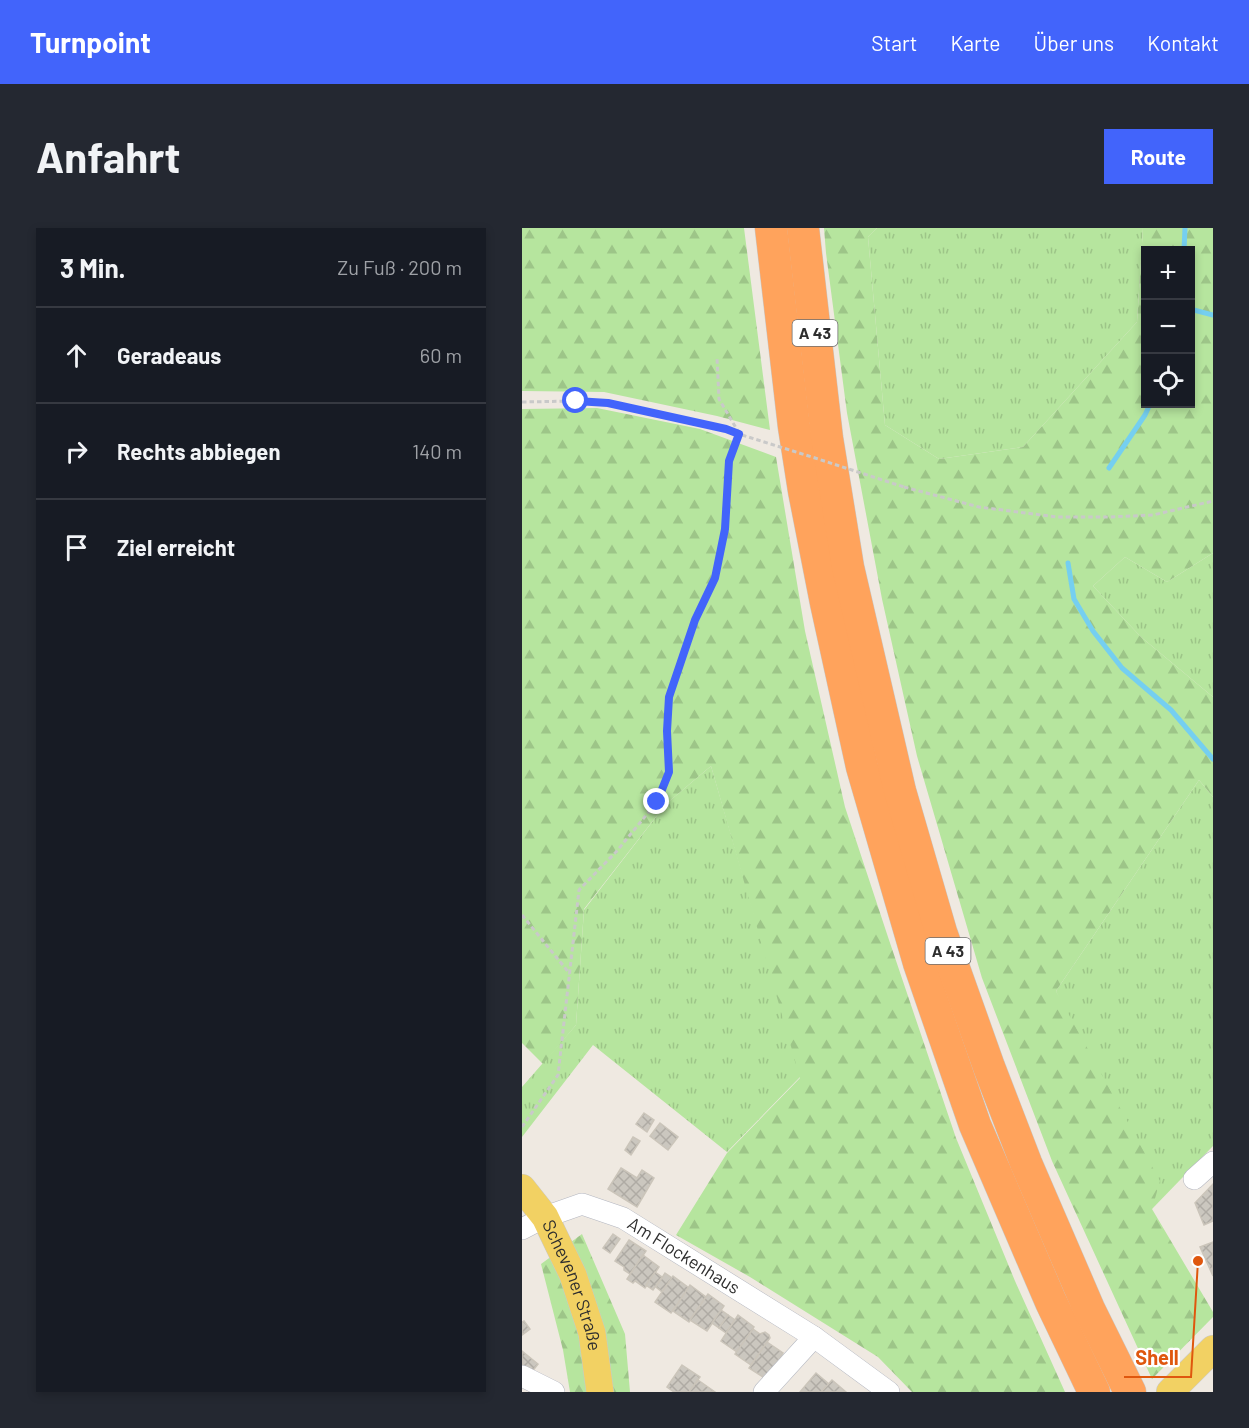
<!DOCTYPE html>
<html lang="de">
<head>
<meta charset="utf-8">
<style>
  :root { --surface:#171b24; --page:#242831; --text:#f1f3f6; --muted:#9ea1a6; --line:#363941; --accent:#4264fb }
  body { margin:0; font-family:Barlow,sans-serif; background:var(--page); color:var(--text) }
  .controls { position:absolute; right:18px; top:18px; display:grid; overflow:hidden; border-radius:0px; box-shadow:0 3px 9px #0003 }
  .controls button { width:54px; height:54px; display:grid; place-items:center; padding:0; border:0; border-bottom:2px solid var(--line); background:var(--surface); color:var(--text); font:30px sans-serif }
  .stop { position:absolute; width:18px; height:18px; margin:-14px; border:4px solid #4264fb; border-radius:50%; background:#fff }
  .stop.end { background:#4264fb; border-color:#fff; box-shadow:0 2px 6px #0008 }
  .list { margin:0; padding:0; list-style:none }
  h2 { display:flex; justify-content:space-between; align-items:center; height:78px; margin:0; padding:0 24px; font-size:26px }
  h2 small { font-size:20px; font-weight:400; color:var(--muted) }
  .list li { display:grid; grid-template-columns:39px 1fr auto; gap:18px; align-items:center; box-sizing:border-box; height:96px; padding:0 24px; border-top:2px solid var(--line) }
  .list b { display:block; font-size:22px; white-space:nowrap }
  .list em { font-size:20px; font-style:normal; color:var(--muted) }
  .icon { flex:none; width:33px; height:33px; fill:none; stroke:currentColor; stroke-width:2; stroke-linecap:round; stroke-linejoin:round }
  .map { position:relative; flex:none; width:691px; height:1164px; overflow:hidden; border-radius:0px }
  header { display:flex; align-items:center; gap:36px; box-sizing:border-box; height:84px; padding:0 30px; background:var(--accent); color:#fff }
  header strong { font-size:28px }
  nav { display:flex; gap:33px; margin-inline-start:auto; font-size:21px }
  .intro { display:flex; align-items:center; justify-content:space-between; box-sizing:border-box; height:144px; padding:0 36px }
  h1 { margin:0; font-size:42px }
  .button { padding:15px 27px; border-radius:0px; background:var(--accent); color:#fff; font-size:21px; font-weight:700 }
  main { display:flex; gap:36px; padding:0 36px }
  aside { flex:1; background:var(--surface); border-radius:0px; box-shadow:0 3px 9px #0003 }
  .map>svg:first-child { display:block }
  .grass { fill:url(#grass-tufts) }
  .forest { fill:url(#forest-firs); fill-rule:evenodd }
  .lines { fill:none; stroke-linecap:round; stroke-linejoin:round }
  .stream { stroke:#75cff0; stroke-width:5 }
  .building { fill:url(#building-cross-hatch); stroke:#cbc5ba; stroke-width:1.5 }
  .minor-casing { stroke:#b4b7c1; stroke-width:22 }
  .major-casing { stroke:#c9c9c9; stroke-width:28 }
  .highway-casing { stroke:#c9c9c9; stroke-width:33 }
  .path { stroke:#c9c9c9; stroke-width:3; stroke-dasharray:4.5 3; stroke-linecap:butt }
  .minor { stroke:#fff; stroke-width:21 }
  .major { stroke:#f2d163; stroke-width:27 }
  .highway { stroke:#ffa35c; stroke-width:32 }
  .path-bridge { stroke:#c9c9c9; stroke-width:3; stroke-dasharray:4.5 3; stroke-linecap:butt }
  .route { stroke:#4264fb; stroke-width:8 }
  .labels { text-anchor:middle; stroke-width:4.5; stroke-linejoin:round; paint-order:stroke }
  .shield { fill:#fff; stroke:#6d6d6d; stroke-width:1.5 }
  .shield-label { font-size:16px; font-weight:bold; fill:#2e2e2e }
  .street-label { font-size:18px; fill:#2e2e2e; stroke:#fff }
  .leader { fill:none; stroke:#df570e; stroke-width:2 }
  .callout-dot { fill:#df570e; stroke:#fff; stroke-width:2 }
  .callout-label { font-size:20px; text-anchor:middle; font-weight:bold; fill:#df570e; stroke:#fff; stroke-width:4.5; stroke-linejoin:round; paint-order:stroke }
</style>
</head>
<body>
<header>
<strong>Turnpoint</strong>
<nav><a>Start</a><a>Karte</a><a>Über uns</a><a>Kontakt</a></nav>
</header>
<div class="intro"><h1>Anfahrt</h1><a class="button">Route</a></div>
<main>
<aside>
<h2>3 Min.<small>Zu Fuß · 200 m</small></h2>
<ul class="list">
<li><svg class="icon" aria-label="ahead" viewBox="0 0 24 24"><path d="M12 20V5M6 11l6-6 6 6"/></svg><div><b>Geradeaus</b></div><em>60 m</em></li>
<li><svg class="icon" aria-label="right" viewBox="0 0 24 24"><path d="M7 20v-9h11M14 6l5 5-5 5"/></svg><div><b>Rechts abbiegen</b></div><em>140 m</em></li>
<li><svg class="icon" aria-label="arrive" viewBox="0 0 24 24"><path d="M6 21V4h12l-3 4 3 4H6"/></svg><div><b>Ziel erreicht</b></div></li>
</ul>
</aside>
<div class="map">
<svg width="691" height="1164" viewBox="0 0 691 1164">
  <defs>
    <pattern id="grass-tufts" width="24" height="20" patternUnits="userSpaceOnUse" patternTransform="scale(1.5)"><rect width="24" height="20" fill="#b6e59e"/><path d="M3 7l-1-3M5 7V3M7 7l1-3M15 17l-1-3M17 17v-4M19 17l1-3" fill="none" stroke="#9dc588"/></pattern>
    <pattern id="forest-firs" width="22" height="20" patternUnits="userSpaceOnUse" patternTransform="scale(1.5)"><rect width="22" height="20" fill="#b6e59e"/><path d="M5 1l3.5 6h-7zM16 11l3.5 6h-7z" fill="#9dc588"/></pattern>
    <pattern id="building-cross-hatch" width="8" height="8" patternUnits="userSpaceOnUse" patternTransform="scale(1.5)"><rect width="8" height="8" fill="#cbc7bf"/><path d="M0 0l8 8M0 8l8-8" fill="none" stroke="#afaba4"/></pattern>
  </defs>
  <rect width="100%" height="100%" fill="#efe9e1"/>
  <g class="grass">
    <path d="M 355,0 L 621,0 L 615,94 L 501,219 L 417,231 L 363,197 L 346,9 Z"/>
    <path d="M 691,325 L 691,469 L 619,409 L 571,358 L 603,329 L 645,354 Z"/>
    <path d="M 189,538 L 279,848 L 205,924 L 71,817 L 0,909 L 0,859 L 54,797 L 62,682 L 144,576 Z"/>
    <path d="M 677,552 L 691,569 L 691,918 L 630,981 L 534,763 Z"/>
  </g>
  <g class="forest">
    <path d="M 0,0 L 222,0 L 248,202 L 195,188 L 82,164 L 0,163 Z"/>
    <path d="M 302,0 L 355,0 L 346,9 L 363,197 L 417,231 L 501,219 L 615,94 L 621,0 L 691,0 L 691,325 L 645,354 L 603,329 L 571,358 L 619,409 L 691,469 L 691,569 L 677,552 L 534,763 L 638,953 L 630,981 L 691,1084 L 691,1089 L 630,1151 L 530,933 L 460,750 L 395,528 L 360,371 L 325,185 L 304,25 ZM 624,22 L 668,22 L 668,176 L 624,176 Z"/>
    <path d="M 75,180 L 178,201 L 254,229 L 283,403 L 323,579 L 366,709 L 434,910 L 493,1053 L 543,1164 L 390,1164 L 356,1129 L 228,1049 L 154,1007 L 205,925 L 278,850 L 189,538 L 144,576 L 62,681 L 54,797 L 21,836 L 0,815 L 0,181 Z"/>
    <path d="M 60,1006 L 103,1106 L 108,1164 L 48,1164 L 41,1122 L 19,1036 Z"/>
  </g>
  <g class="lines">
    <g class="stream">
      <path d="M 662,22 L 663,0"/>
      <path d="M 668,81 L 691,87"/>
      <path d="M 587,240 L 623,187 L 628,176"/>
      <path d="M 546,335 L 552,371 L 571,403 L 600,440 L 649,482 L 691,531"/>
    </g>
  </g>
  <g class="building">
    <path d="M 122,885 L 132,892 L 125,904 L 114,896 Z"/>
    <path d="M 138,895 L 156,909 L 146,922 L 128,908 Z"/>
    <path d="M 111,909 L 118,913 L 109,927 L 103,922 Z"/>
    <path d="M 99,940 L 115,950 L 120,942 L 132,950 L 115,979 L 86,961 Z"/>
    <path d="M 691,956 L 691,993 L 682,997 L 673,975 Z"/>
    <path d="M 91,1006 L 98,1011 L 88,1025 L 81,1020 Z"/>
    <path d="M 107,1012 L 124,1023 L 108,1046 L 102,1042 L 102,1039 L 93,1033 Z"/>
    <path d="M 691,1014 L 691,1048 L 678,1019 Z"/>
    <path d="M 121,1027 L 137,1039 L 123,1060 L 113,1053 L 111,1055 L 105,1051 Z"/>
    <path d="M 133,1044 L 140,1049 L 131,1062 L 124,1057 Z"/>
    <path d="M 143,1045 L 150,1050 L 140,1064 L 134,1059 Z"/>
    <path d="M 151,1048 L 167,1060 L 149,1085 L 133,1074 Z"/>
    <path d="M 168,1057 L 184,1069 L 167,1094 L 151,1083 Z"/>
    <path d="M 186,1066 L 202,1078 L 185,1103 L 168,1092 Z"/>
    <path d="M 199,1082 L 206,1087 L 197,1100 L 190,1095 Z"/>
    <path d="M 206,1087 L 213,1092 L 204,1105 L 197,1100 Z"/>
    <path d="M 216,1087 L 232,1099 L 215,1124 L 199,1113 Z"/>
    <path d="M 2,1093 L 8,1101 L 0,1107 L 0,1094 Z"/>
    <path d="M 231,1101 L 238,1106 L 243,1104 L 247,1107 L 248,1110 L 229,1137 L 213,1126 Z"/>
    <path d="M 245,1114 L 261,1125 L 244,1151 L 227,1140 Z"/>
    <path d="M 0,1123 L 16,1136 L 9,1145 L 0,1138 Z"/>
    <path d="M 160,1137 L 178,1149 L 167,1164 L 152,1164 L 145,1159 Z"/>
    <path d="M 294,1145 L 307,1156 L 299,1164 L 278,1164 Z"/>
    <path d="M 176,1152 L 193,1164 L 167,1164 Z"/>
    <path d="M 310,1152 L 324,1164 L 299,1164 Z"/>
  </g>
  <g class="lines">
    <g class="minor-casing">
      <g id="minor">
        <path d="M 672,951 L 691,934"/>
        <path id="s1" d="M 0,1001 L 23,989 L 60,976 L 101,990 L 292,1109 L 367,1164"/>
        <path d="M 0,1148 L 32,1164"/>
        <path d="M 242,1164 L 292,1109"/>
      </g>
    </g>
    <g class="major-casing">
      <g id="major">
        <path id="s2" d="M 0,960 L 23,989 L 51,1047 L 70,1105 L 78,1164"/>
        <path d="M 648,1164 L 691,1121"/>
      </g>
    </g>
    <g class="highway-casing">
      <g id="highway">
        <path d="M 249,0 L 272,199 L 282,263 L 304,375 L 340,539 L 397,735 L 453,897 L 529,1074 L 572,1164"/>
        <path d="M 281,0 L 305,210 L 326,339 L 378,563 L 419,704 L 467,839 L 504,935 L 567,1081 L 608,1164"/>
      </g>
    </g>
    <g class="path">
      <path d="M 0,174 L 54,173 L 86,175 L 204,202 L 220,207"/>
      <path d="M 382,259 L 457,279 L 535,289 L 587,289 L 631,287 L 691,273"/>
      <path d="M 0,687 L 48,746"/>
      <path d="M 0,899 L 36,847 L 57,662 L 94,624 L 135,574 L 147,545 L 145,503 L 147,469 L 173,392 L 193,350 L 203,301 L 207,233 L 217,205 L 197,171 L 195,130"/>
    </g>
    <use href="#minor" class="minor"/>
    <use href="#major" class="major"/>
    <use href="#highway" class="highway"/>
    <path class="path-bridge" d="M 220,207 L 293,230 L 382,259"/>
  </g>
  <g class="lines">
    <path class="route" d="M 54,173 L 86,175 L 204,201 L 217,206 L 207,233 L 203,301 L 193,350 L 173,392 L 147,469 L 145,503 L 147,544 L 135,574"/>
  </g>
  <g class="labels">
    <g class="shield">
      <rect x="270.5" y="92" width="45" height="26" rx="4.5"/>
      <rect x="403.5" y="710" width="45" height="26" rx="4.5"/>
    </g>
    <g class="shield-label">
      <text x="293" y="111">A 43</text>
      <text x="426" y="729">A 43</text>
    </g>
    <g class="street-label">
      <text dy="6" stroke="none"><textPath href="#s1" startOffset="180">Am Flockenhaus</textPath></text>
      <text dy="6" stroke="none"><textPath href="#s2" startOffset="111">Schevener Straße</textPath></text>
    </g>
  </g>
  <path class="leader" d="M676 1033L669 1149H602"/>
  <circle class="callout-dot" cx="676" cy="1033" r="6"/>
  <g class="callout-label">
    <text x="635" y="1137">Shell</text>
  </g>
</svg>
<div class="controls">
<button>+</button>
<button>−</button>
<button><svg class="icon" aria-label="locate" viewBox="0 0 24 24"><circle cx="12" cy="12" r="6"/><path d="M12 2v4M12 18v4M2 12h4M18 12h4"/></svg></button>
</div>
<div class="stop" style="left:54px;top:173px"></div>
<div class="stop end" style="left:135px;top:574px"></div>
</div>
</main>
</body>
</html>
